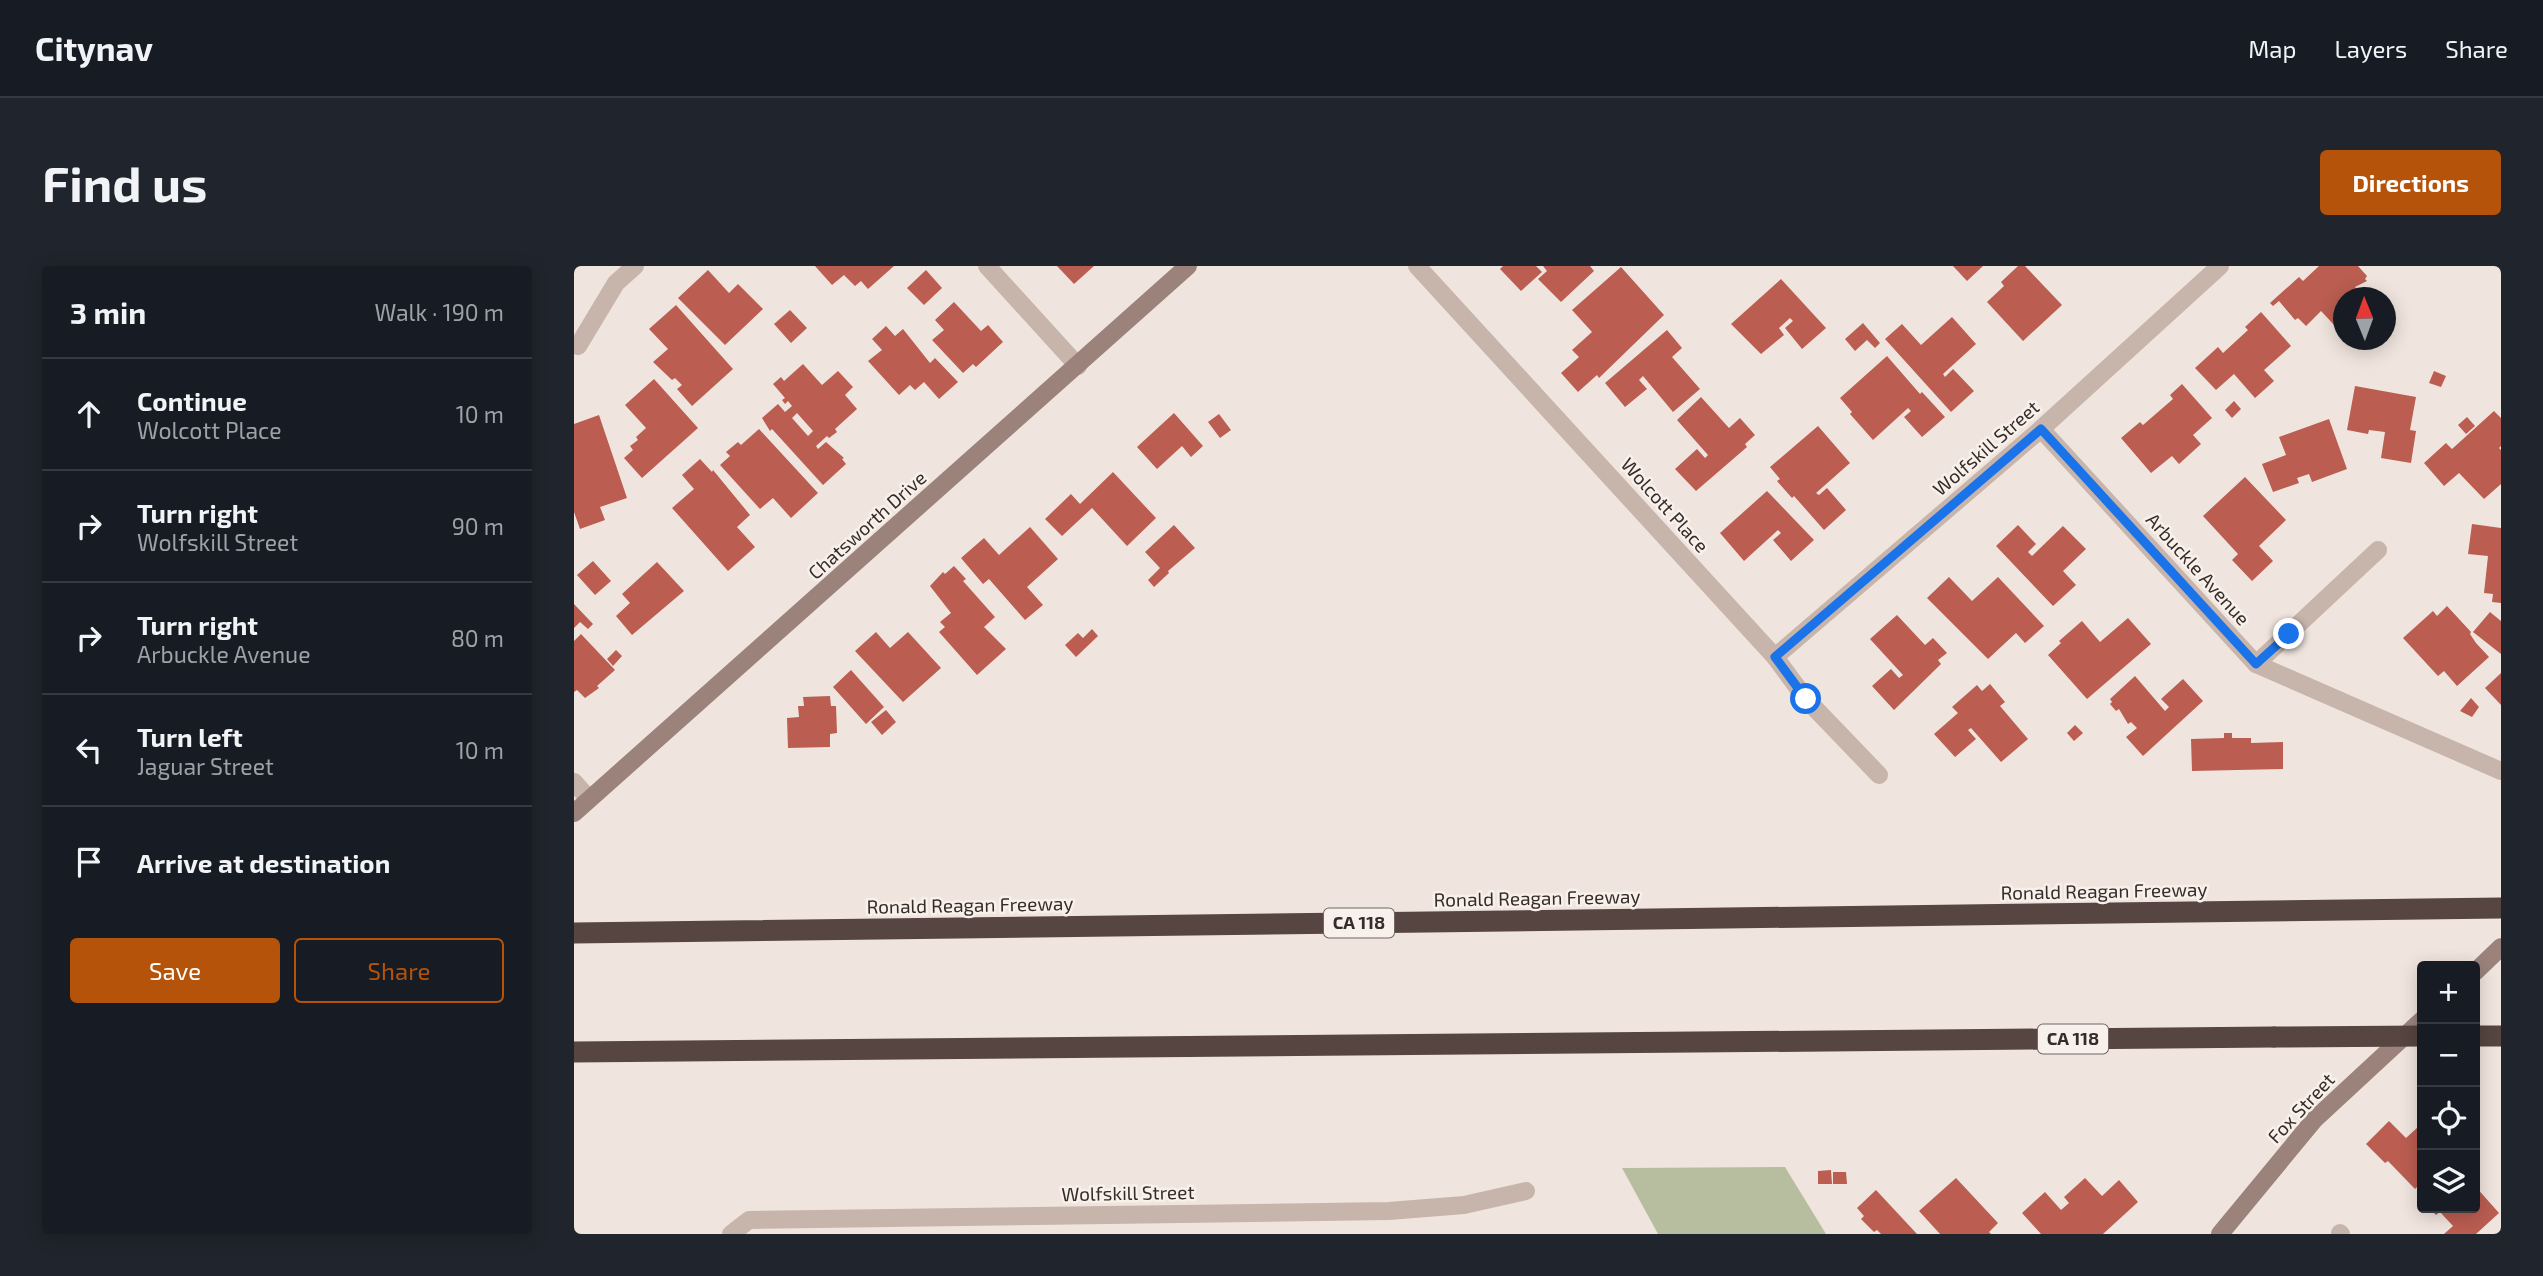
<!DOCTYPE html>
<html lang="en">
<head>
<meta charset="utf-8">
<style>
  :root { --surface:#171b24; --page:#20242c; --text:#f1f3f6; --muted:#9ea1a6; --line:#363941; --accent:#b45309 }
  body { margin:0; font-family:"Exo 2",sans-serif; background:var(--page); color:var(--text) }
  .controls { position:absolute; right:21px; bottom:21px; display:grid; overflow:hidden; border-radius:7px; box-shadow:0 4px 18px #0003 }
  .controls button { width:63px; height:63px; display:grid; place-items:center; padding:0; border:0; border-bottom:2px solid var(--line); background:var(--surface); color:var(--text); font:35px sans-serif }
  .compass { position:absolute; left:1759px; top:21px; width:63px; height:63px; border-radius:50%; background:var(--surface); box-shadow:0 4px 18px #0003; rotate:359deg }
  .stop { position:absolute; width:21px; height:21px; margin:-16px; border:5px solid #1a73e8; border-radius:50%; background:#fff }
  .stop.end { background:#1a73e8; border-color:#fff; box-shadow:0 2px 7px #0008 }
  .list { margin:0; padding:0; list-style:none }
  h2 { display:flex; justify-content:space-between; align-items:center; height:91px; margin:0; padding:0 28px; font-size:30px }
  h2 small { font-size:23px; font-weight:400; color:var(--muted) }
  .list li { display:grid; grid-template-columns:46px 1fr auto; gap:21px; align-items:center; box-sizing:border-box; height:112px; padding:0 28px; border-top:2px solid var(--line) }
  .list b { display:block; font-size:26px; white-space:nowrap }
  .list p { margin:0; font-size:23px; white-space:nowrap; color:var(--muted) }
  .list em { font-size:23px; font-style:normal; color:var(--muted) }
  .actions { display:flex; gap:14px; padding:21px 28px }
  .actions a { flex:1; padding:16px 0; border:2px solid var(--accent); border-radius:7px; text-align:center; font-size:24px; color:var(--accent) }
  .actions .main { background:var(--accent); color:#fff }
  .icon { flex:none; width:38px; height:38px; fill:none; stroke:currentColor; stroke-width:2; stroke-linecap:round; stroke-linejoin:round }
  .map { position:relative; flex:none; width:1927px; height:968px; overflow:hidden; border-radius:7px }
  header { display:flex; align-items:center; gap:42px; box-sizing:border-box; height:98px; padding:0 35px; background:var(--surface); border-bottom:2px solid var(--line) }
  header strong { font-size:33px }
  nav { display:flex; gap:38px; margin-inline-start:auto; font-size:24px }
  .intro { display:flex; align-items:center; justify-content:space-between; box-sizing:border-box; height:168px; padding:0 42px }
  h1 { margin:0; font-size:49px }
  .button { padding:18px 32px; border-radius:7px; background:var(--accent); color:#fff; font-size:24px; font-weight:700 }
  main { display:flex; gap:42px; padding:0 42px }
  aside { flex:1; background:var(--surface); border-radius:7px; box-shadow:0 4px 18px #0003 }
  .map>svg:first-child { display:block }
  .green { fill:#b7be9f }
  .building { fill:#bb5d51; fill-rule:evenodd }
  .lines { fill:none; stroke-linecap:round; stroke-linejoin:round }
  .minor { stroke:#c7b4ab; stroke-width:18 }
  .secondary { stroke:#9b837c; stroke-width:18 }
  .motorway { stroke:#564541; stroke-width:21 }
  .motorway-bridge { stroke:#564541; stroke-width:21 }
  .route { stroke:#1a73e8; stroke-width:9 }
  .labels { text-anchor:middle; stroke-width:5; stroke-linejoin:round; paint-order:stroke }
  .shield { fill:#f8f0ea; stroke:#706763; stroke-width:2 }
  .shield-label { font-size:18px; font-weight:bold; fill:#362c29 }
  .street-label { font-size:19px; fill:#362c29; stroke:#f8f0ea }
</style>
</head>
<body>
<header>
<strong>Citynav</strong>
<nav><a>Map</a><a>Layers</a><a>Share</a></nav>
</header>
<div class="intro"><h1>Find us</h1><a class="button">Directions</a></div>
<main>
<aside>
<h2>3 min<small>Walk · 190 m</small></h2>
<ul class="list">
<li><svg class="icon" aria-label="ahead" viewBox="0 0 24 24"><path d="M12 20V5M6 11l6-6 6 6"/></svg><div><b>Continue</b><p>Wolcott Place</p></div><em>10 m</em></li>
<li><svg class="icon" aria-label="right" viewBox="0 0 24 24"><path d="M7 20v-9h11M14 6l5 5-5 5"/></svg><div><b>Turn right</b><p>Wolfskill Street</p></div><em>90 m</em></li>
<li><svg class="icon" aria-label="right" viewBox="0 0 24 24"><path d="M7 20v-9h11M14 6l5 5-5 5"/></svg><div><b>Turn right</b><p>Arbuckle Avenue</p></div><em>80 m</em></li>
<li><svg class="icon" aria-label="left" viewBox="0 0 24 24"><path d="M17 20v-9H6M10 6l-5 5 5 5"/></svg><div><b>Turn left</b><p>Jaguar Street</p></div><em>10 m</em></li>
<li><svg class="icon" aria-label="arrive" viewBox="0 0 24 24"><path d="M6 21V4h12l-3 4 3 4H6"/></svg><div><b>Arrive at destination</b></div></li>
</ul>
<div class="actions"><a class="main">Save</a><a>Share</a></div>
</aside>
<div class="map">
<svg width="1927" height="968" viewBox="0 0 1927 968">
  <rect width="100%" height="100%" fill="#f0e5de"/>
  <path class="green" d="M 1211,901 L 1252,968 L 1084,968 L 1048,902 Z"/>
  <g class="building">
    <path d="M 241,0 L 320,0 L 294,23 L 287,15 L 281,20 L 270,9 L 258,19 Z"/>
    <path d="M 483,0 L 520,0 L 500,18 Z"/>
    <path d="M 929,0 L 962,0 L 968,6 L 947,25 L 926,3 Z"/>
    <path d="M 969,0 L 1016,0 L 1020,5 L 987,36 L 964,13 L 973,5 Z"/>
    <path d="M 1379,0 L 1409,0 L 1393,15 Z"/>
    <path d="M 1444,0 L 1451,0 L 1488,39 L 1449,75 L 1413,36 L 1430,20 L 1427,16 Z"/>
    <path d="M 1745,0 L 1784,0 L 1793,10 L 1791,13 L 1793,15 L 1781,21 L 1783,23 L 1778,29 L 1776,26 L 1771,30 L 1772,32 L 1770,32 L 1770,54 L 1762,61 L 1747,45 L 1732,60 L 1724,52 L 1721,54 L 1705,35 L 1699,40 L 1696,37 L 1725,11 L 1729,15 Z"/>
    <path d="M 1047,1 L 1090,49 L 1025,112 L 1023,109 L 1004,126 L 987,107 L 1005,91 L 998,84 L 1018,66 L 998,44 Z"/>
    <path d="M 134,4 L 155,27 L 164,18 L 189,43 L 151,79 L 104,32 Z"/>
    <path d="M 352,4 L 368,22 L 350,39 L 333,22 Z"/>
    <path d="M 1207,13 L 1252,62 L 1228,83 L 1211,62 L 1219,55 L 1216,52 L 1205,62 L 1210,69 L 1187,88 L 1157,58 Z"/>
    <path d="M 380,36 L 407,65 L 414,59 L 429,76 L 402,101 L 399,98 L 389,107 L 358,74 L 370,64 L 361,54 Z"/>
    <path d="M 102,39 L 159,103 L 118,140 L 103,123 L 108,119 L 101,112 L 98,114 L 79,96 L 94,83 L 75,63 Z"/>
    <path d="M 216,44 L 233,62 L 217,77 L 200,58 Z"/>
    <path d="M 1687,46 L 1717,80 L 1690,104 L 1700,115 L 1681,132 L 1660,108 L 1642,124 L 1621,102 L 1644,81 L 1649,87 L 1674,64 L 1671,61 Z"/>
    <path d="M 1378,51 L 1402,78 L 1369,108 L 1371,111 L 1379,103 L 1400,125 L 1377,146 L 1311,73 L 1328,58 L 1347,79 Z"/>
    <path d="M 1289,57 L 1306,77 L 1301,82 L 1293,74 L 1281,85 L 1271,73 Z"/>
    <path d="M 312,60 L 321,70 L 329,63 L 356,97 L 361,92 L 384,116 L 365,133 L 350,116 L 341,124 L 336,119 L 325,129 L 294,95 L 308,84 L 298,73 Z"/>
    <path d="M 1093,64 L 1108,82 L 1098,91 L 1126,123 L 1099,146 L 1069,110 L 1065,114 L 1073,123 L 1051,141 L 1031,117 Z"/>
    <path d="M 1313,90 L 1346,128 L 1348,126 L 1371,151 L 1348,171 L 1330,151 L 1337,145 L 1334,142 L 1299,174 L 1276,148 L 1278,146 L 1266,132 Z"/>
    <path d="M 229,98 L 248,119 L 264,105 L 279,121 L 271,129 L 283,143 L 261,163 L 263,166 L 255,172 L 253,170 L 242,180 L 244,183 L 252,176 L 270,192 L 268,193 L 272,198 L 249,219 L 198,163 L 196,165 L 188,152 L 204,138 L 211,146 L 218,140 L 214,135 L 211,138 L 208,134 L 211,132 L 199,118 L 207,111 L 210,115 ZM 223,147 L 239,165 L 234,170 L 218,152 Z"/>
    <path d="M 1860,105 L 1872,110 L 1867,121 L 1855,117 Z"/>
    <path d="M 80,113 L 124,162 L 68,212 L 50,192 L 59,184 L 56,180 L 64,174 L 62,171 L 72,162 L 51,139 Z"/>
    <path d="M 1608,118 L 1638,152 L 1619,169 L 1627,178 L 1605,198 L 1598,190 L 1577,207 L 1547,172 L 1566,156 L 1569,159 L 1599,133 L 1596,129 Z"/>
    <path d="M 1781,120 L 1842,131 L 1836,164 L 1842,165 L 1837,197 L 1807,192 L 1811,166 L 1795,164 L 1794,168 L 1773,164 Z"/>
    <path d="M 1127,131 L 1155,162 L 1166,152 L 1181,169 L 1171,178 L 1173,181 L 1122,225 L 1101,203 L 1123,183 L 1131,192 L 1134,189 L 1103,154 Z"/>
    <path d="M 1660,135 L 1667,143 L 1658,152 L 1651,144 Z"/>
    <path d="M 1920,145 L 1927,152 L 1927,180 L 1925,182 L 1927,184 L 1927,218 L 1910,233 L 1885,207 L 1870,220 L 1850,197 L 1872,177 L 1878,183 Z"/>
    <path d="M 600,147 L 629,180 L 617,191 L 608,180 L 583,203 L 563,181 Z"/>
    <path d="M 645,148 L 657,164 L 646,172 L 634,156 Z"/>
    <path d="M 25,149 L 53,232 L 26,241 L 31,254 L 6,263 L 0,246 L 0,158 Z"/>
    <path d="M 1893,151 L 1901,160 L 1892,168 L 1884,159 Z"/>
    <path d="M 1755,153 L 1773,203 L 1738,216 L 1735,208 L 1723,212 L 1725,217 L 1699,226 L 1688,198 L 1712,189 L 1705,171 Z"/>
    <path d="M 1244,160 L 1276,197 L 1242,227 L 1245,229 L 1253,222 L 1272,244 L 1250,264 L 1220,230 L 1218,232 L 1203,215 L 1206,213 L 1196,201 Z"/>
    <path d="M 185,163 L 244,227 L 217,252 L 199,232 L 186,243 L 146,199 L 156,190 L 152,186 L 164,176 L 167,179 Z"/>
    <path d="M 126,193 L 138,206 L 139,204 L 176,249 L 163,261 L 181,281 L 154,305 L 98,242 L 120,223 L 108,209 Z"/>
    <path d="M 539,206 L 582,252 L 553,280 L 518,242 L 488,270 L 471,253 L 497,228 L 506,238 Z"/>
    <path d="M 1671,211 L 1712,254 L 1685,280 L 1699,295 L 1678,315 L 1658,294 L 1664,288 L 1629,250 Z"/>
    <path d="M 1193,225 L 1240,274 L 1217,295 L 1199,274 L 1207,267 L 1204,264 L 1170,295 L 1146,267 Z"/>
    <path d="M 1898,258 L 1927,262 L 1927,337 L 1918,336 L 1919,328 L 1910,327 L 1914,290 L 1894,288 Z"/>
    <path d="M 600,259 L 621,282 L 594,305 L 595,307 L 580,321 L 574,314 L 586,302 L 571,286 Z"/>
    <path d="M 1444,259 L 1462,278 L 1454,286 L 1458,290 L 1489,260 L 1512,283 L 1489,305 L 1502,319 L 1479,340 L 1422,280 Z"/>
    <path d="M 456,261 L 484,293 L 453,321 L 469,339 L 451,354 L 415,313 L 409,318 L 387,292 L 410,272 L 425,289 Z"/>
    <path d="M 19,295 L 37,315 L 21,329 L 3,309 Z"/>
    <path d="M 83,296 L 110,325 L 58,369 L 42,350 L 56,337 L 48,328 Z"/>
    <path d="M 380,300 L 392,313 L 389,315 L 421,351 L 410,361 L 432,383 L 403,409 L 365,366 L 371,361 L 366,356 L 377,347 L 356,320 L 369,306 L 371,308 Z"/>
    <path d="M 1375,311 L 1398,335 L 1424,311 L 1470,360 L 1451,377 L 1442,367 L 1414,393 L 1353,332 Z"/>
    <path d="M 0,338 L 19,358 L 14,363 L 6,356 L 0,362 Z"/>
    <path d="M 1873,340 L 1897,366 L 1896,368 L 1902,377 L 1915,391 L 1883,420 L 1870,405 L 1864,410 L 1829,372 L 1859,345 L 1863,350 Z"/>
    <path d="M 1916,346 L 1927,355 L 1927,388 L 1899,366 Z"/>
    <path d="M 1323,349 L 1351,379 L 1359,372 L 1373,387 L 1364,394 L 1367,398 L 1320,444 L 1298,420 L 1317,403 L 1325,412 L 1329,409 L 1296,373 Z"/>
    <path d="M 1554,352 L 1577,378 L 1513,433 L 1474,389 L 1487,377 L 1485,375 L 1508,355 L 1526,376 Z"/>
    <path d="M 518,363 L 524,370 L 502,391 L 491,379 L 504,367 L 509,372 Z"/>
    <path d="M 302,366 L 316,382 L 334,366 L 367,402 L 329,436 L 281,385 Z"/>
    <path d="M 7,368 L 41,404 L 23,420 L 25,422 L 11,432 L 3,424 L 0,426 L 0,375 Z"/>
    <path d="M 42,384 L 48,390 L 39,400 L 33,393 Z"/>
    <path d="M 277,404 L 310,441 L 292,458 L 259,421 Z"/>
    <path d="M 1927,407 L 1927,439 L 1911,422 Z"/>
    <path d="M 1561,410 L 1591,445 L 1595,441 L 1587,433 L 1609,413 L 1629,435 L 1569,490 L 1552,471 L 1563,462 L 1557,456 L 1554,458 L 1545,443 L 1542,445 L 1536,438 L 1538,436 L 1536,433 Z"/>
    <path d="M 1416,418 L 1431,436 L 1426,440 L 1454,473 L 1427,496 L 1397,462 L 1394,464 L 1402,473 L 1381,491 L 1360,468 L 1384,447 L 1378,441 L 1403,419 L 1408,425 Z"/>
    <path d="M 256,430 L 257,440 L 262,440 L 263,467 L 256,468 L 256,481 L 214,482 L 213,452 L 225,451 L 224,440 L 230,440 L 229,431 Z"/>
    <path d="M 1897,432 L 1905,441 L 1898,451 L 1886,445 Z"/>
    <path d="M 312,444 L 322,456 L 308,469 L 297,456 Z"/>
    <path d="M 1501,459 L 1509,467 L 1500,475 L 1493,467 Z"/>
    <path d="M 1650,467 L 1658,467 L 1658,472 L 1677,472 L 1677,477 L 1709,476 L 1709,503 L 1618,505 L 1617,473 L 1650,472 Z"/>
    <path d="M 1815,855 L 1832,872 L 1844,861 L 1848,866 L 1848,916 L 1841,923 L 1814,895 L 1811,897 L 1792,878 Z"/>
    <path d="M 1257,904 L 1258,918 L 1244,918 L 1244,905 Z"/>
    <path d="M 1259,906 L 1272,906 L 1273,918 L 1259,918 Z"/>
    <path d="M 1382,912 L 1424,957 L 1415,966 L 1417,968 L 1366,968 L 1345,945 Z"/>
    <path d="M 1511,912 L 1528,930 L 1545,914 L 1564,936 L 1529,968 L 1467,968 L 1448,947 L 1471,926 L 1487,944 L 1495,937 L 1490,931 Z"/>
    <path d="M 1901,920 L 1925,947 L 1902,968 L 1870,968 L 1879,960 L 1866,946 L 1862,949 L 1855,942 L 1901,942 Z"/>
    <path d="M 1302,924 L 1343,968 L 1307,968 L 1303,964 L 1300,966 L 1287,953 L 1290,950 L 1283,942 Z"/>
  </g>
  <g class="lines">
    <g class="minor">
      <path d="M 413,0 L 504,100"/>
      <path d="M 843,0 L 1201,391 L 1232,433 L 1305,509"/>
      <path d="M 4,80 L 42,17 L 61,0"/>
      <path d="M 1467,163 L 1682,398 L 1927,505"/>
      <path d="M 1201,391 L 1467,163 L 1646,0"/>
      <path d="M 1682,398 L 1804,284"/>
      <path d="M 0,516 L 15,533"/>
      <path d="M 1766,967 L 1767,968"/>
      <path d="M 157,968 L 175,954 L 815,945 L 890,939 L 952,925"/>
    </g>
    <g class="secondary">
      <path d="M 0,547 L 614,0"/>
      <path d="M 1901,706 L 1927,681"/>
      <path d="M 1646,968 L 1740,854 L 1848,754"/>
    </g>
    <g class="motorway">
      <path d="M 0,667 L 1927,642"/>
      <path d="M 1901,770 L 1927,770"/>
      <path d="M 0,786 L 1700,771"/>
    </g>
    <path class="motorway-bridge" d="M 1700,771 L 1848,770"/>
  </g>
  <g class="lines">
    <path class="route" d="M 1232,433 L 1201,391 L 1467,163 L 1682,398 L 1715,368"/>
  </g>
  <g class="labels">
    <g class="shield">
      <rect x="750" y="642.5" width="70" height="29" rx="5"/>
      <rect x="1464" y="758.5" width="70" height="29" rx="5"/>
    </g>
    <g class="shield-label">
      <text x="785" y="663">CA 118</text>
      <text x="1499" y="779">CA 118</text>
    </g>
    <g class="street-label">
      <text transform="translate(1412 182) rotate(-41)" y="7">Wolfskill Street</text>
      <text transform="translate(1091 239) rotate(48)" y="7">Wolcott Place</text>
      <text transform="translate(293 259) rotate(-42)" y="7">Chatsworth Drive</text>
      <text transform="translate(1624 303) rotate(48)" y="7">Arbuckle Avenue</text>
      <text transform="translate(1530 625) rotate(-1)" y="7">Ronald Reagan Freeway</text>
      <text transform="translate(963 632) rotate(-1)" y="7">Ronald Reagan Freeway</text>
      <text transform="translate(396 639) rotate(-1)" y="7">Ronald Reagan Freeway</text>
      <text transform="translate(1727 842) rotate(-47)" y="7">Fox Street</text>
      <text transform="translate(554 927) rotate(-1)" y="7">Wolfskill Street</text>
    </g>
  </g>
</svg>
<div class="controls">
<button>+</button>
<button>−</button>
<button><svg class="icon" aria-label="locate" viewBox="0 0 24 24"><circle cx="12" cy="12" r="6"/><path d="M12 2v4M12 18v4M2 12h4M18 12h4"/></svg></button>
<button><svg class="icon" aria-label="layers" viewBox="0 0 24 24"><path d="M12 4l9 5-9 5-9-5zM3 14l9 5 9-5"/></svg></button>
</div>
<svg class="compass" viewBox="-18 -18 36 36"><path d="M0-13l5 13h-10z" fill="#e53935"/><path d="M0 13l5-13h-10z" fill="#9ea1a6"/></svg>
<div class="stop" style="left:1232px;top:433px"></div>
<div class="stop end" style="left:1715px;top:368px"></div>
</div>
</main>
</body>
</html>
